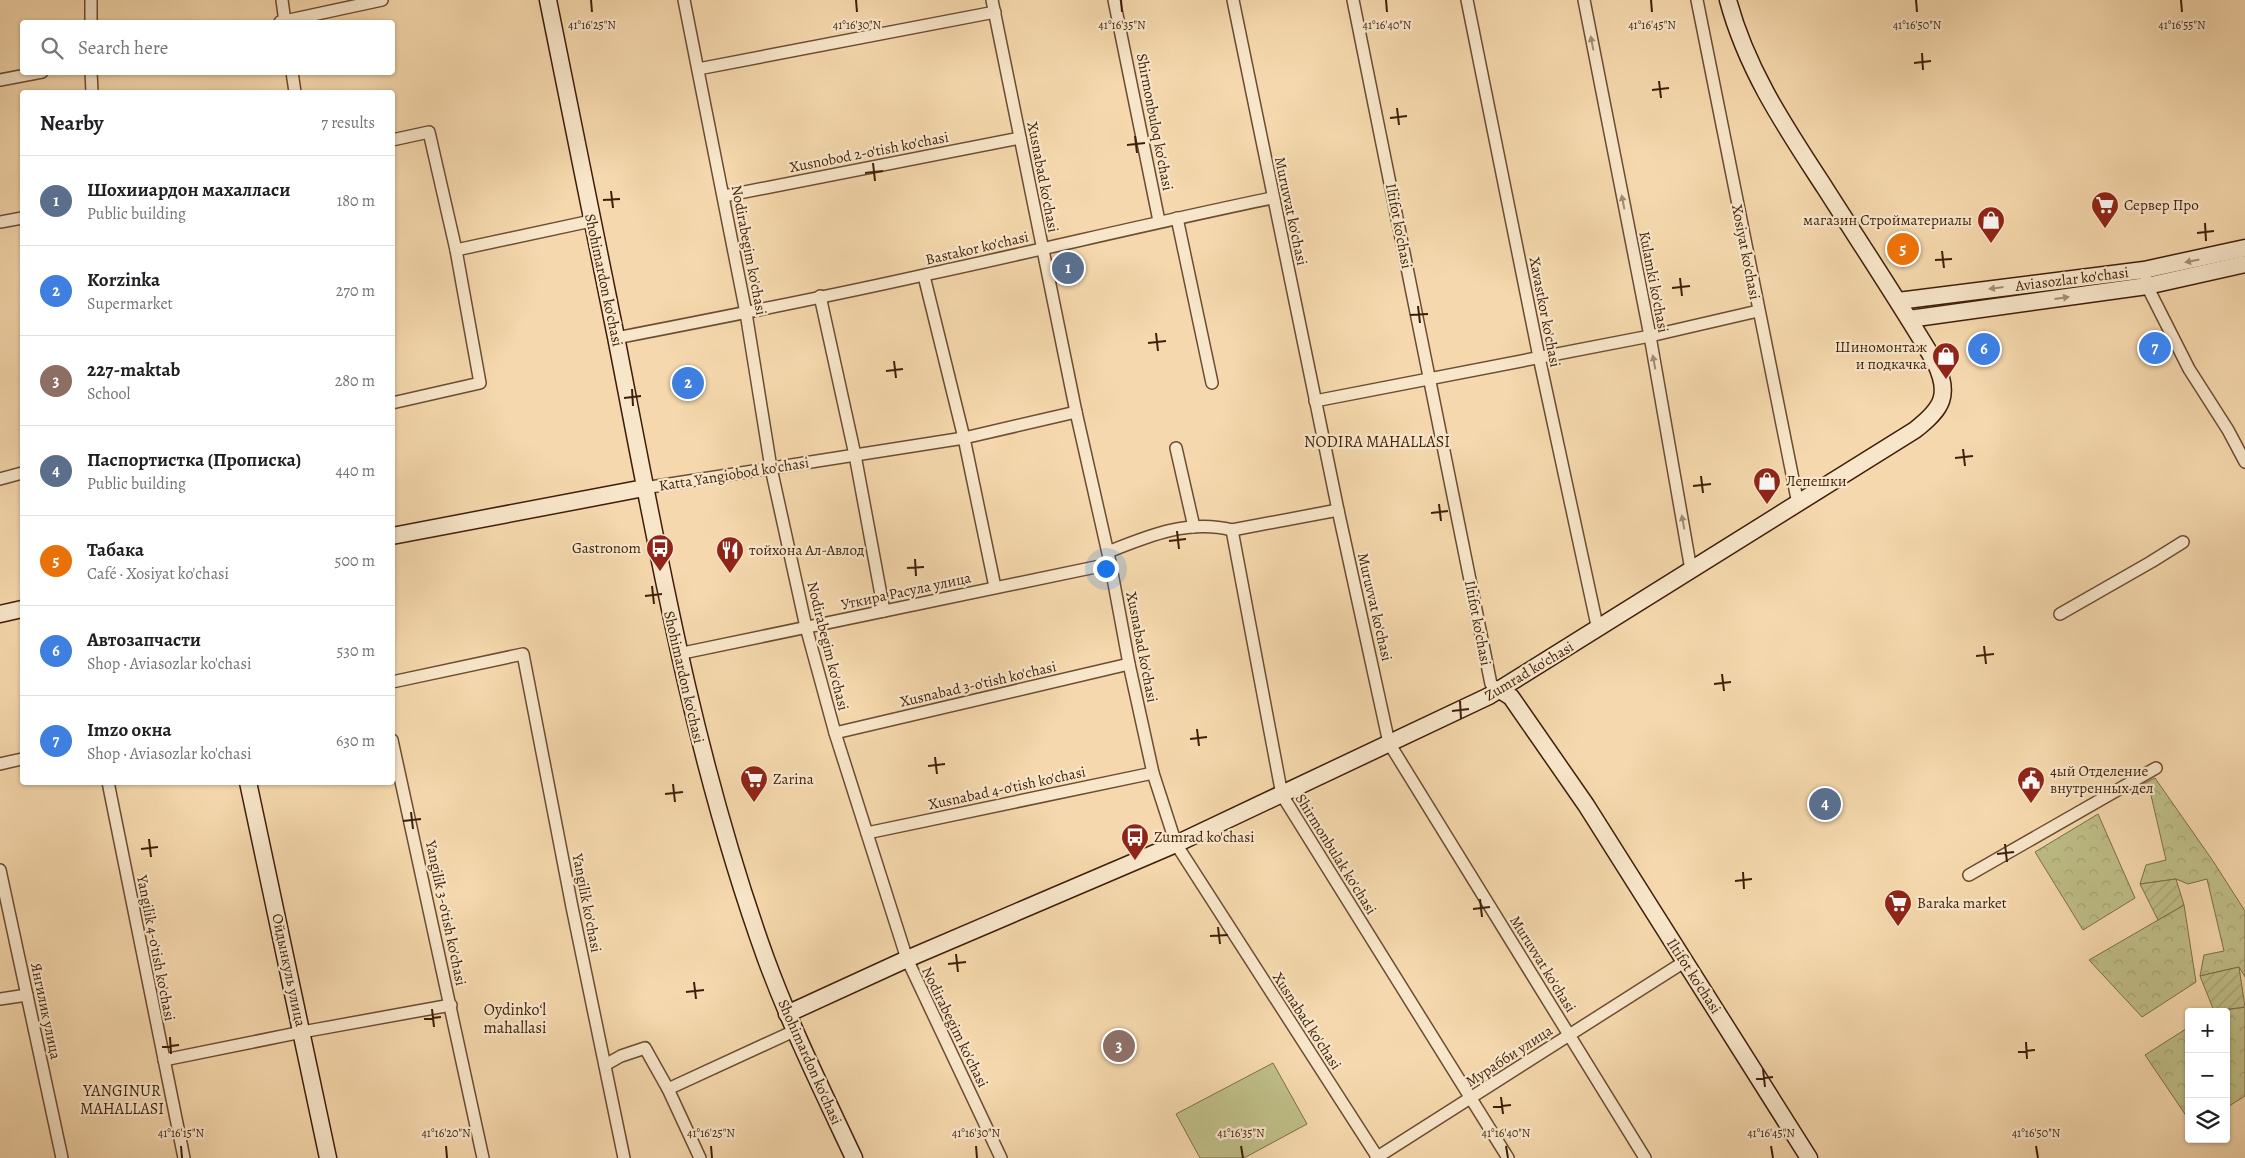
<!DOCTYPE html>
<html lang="en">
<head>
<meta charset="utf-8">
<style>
  :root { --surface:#fff; --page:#f2f2f2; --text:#202124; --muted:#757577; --line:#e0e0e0; --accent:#ea580c }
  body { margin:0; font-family:Alegreya,serif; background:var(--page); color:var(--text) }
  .controls { position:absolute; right:15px; bottom:15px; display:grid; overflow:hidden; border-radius:5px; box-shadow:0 1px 4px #0004 }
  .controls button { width:45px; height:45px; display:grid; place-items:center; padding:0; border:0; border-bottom:1px solid var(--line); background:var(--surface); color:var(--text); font:25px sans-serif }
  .you { position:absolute; left:1105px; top:568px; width:18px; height:18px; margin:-12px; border:4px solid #fff; border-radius:50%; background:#1a73e8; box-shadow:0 0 0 8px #1a73e833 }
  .badge { display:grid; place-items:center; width:32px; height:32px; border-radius:50%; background:var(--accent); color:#fff; font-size:16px; font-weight:700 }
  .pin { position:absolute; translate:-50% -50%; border:2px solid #fff; box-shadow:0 1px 5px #0006 }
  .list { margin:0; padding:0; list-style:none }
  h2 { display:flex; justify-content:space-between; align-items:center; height:65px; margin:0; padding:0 20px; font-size:21px }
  h2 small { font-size:16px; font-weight:400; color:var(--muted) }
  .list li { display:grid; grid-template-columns:32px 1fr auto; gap:15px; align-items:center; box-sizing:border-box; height:90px; padding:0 20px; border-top:1px solid var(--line) }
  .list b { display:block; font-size:19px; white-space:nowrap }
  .list p { margin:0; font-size:16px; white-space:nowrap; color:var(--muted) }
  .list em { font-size:16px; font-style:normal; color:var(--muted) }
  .icon { flex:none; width:28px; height:28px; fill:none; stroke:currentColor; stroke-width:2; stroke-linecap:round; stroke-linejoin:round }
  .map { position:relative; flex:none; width:2245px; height:1158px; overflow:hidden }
  .search { position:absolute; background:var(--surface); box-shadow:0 1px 4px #0004; left:20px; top:20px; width:375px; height:55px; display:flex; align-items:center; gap:12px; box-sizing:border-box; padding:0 18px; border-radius:5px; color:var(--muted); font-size:19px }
  .panel { position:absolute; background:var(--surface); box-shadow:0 1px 4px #0004; left:20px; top:90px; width:375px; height:695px; border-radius:5px }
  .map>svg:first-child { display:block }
  .forest { fill:url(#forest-crowns); stroke:#7e6e48 }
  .park { fill:#bfbe88; stroke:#7e6e48 }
  .garden { fill:url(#garden-furrows); stroke:#7e6e48 }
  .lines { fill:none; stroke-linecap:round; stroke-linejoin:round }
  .street-casing { stroke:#6c4c32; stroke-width:14 }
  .secondary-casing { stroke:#3e1e09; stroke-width:19 }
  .street { stroke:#f8e6ca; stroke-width:11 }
  .secondary { stroke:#f8e6ca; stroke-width:16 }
  .oneway { fill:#a48c73 }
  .ticks { fill:none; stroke:#3e1e09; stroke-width:2 }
  .labels { text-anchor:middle; stroke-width:4.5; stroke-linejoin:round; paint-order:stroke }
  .street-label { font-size:15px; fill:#3e1e09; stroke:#f8e6ca }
  .poi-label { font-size:15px; fill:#3e1e09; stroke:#f8e6ca; text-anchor:start }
  .neighbourhood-label { font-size:16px; fill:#3e1e09; stroke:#f8e6ca }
  .ticks-label { font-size:12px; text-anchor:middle; fill:#3e1e09; stroke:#f8e6ca; stroke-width:4.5; stroke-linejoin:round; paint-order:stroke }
</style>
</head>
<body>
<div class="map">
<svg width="2245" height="1158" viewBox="0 0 2245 1158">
  <defs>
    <pattern id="forest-crowns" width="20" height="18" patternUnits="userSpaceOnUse" patternTransform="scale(1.25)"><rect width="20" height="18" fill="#bfbe88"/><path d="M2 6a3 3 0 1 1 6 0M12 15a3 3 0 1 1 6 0" fill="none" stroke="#a5a374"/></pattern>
    <pattern id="garden-furrows" width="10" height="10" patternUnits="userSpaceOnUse" patternTransform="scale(1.25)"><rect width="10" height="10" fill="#bfbe88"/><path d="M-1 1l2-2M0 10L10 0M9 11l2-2" fill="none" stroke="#a5a374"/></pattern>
  </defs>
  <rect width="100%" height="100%" fill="#f5d8ad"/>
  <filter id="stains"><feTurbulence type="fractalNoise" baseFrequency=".004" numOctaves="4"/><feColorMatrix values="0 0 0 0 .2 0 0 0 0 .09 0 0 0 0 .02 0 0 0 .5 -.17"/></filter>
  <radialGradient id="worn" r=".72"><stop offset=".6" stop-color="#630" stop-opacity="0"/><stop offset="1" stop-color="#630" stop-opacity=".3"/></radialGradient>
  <g class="forest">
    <path d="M 2155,778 L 2213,861 L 2245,911 L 2245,977 L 2239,967 L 2200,976 L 2204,955 L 2224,951 L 2207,879 L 2188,884 L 2176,879 L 2140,884 L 2146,865 L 2166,860 L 2150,791 L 2130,795 L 2126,792 Z"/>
    <path d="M 2098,814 L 2135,898 L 2083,930 L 2035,852 Z"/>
    <path d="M 2184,905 L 2196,982 L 2142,1017 L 2089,960 Z"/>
    <path d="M 2245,1007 L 2245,1096 L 2226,1108 L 2226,1012 L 2213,1012 Z"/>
    <path d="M 2189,1027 L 2189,1120 L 2145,1055 Z"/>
  </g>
  <path class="park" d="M 1273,1063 L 1307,1124 L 1244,1158 L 1200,1158 L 1176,1114 Z"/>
  <g class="garden">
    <path d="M 2176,879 L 2184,905 L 2158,920 L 2140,884 Z"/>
    <path d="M 2239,967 L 2245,1007 L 2214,1011 L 2200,976 Z"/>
  </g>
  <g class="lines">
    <g class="street-casing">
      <g id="street">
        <path d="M 91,0 L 91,22"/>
        <path d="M 282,0 L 285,22"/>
        <path d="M 684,0 L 746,313 L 771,468 L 806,627 L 835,733 L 907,959 L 1001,1158"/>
        <path d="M 992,0 L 1076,412 L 1110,562 L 1129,664 L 1153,773 L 1176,844 L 1378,1158"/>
        <path d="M 1114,0 L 1159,221"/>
        <path d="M 1233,0 L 1338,510 L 1389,743 L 1645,1158"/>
        <path d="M 1353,0 L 1491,684 L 1500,690"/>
        <path d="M 1467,0 L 1539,357 L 1598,630"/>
        <path d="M 1584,0 L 1650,336 L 1691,570"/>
        <path d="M 1697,0 L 1798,504"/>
        <path d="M 280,22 L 382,0"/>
        <path d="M 698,69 L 995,12"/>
        <path d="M 91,72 L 92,92"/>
        <path d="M 292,72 L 295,92"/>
        <path d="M 0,80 L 42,72"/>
        <path d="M 392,140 L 429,132 L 456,250 L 480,383 L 392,403"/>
        <path d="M 724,196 L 1020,138"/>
        <path d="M 1177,218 L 1212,383"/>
        <path d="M 0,222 L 22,218"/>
        <path d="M 456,250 L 591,221"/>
        <path d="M 924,276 L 964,438 L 995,587"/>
        <path d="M 2146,279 L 2147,286 L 2189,369 L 2228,430 L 2245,462"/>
        <path d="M 820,296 L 855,455 L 884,611"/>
        <path d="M 616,338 C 719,318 822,298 924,275 C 1041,250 1156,222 1272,198"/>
        <path d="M 1315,401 L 1650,336 L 1758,311"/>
        <path d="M 1176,448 L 1194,527"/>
        <path d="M 0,479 L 22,473"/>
        <path d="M 644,488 L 964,438 L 1076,412"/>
        <path d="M 1232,530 L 1282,795 L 1508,1158"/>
        <path d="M 1108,552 C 1148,536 1188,519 1232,530 L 1338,510"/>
        <path d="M 2060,614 L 2151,562 L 2183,542"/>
        <path d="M 678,654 L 1110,564"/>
        <path d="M 392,682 L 523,654 L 572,907 L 624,1158"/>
        <path d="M 835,733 L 1129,664"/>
        <path d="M 392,740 L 483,1158"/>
        <path d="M 0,764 L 22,759"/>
        <path d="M 108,782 L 184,1158"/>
        <path d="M 867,833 L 1153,773"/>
        <path d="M 0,870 L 62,1158"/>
        <path d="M 1969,875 L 2156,768"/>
        <path d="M 0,999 L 27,995"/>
        <path d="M 164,1060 L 302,1032 L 451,1005"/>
        <path d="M 605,1065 L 621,1056 L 645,1048 L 668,1089 L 700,1158"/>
        <path d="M 668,1089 L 794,1031"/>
        <path d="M 1376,1158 L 1684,962"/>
      </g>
    </g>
    <g class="secondary-casing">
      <g id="secondary">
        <path d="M 548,0 C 570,113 594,225 616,337 C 657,547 693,757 766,959 C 791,1027 823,1092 854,1158"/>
        <path d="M 1898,301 L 2144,270 L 2245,248"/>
        <path d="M 1909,319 L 2147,286 L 2245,264"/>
        <path d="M 392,536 L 644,488"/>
        <path d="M 0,614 L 22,609"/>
        <path d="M 1500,690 L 1511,697 L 1586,805 L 1809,1158"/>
        <path d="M 248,782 L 328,1158"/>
        <path d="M 787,1014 L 907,959 L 1176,844 L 1489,696 L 1915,430 C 1942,409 1951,395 1935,362 C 1900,303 1862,246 1825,188 C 1786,128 1747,71 1728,0"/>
      </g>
    </g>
    <use href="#street" class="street"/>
    <use href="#secondary" class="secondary"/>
  </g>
  <defs><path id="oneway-solid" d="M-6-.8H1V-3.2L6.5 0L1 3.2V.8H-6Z" transform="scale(1.25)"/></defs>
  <g class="oneway">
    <use href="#oneway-solid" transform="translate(1592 43) rotate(-101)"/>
    <use href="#oneway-solid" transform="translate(1623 202) rotate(-101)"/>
    <use href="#oneway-solid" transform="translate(2192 261) rotate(169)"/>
    <use href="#oneway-solid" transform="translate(1996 288) rotate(173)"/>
    <use href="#oneway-solid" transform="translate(2062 298) rotate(-8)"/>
    <use href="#oneway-solid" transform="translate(1654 362) rotate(-100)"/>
    <use href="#oneway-solid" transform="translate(1683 522) rotate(-100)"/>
  </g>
  <path class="ticks" d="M 591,0 L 592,12M 856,0 L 857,12M 1121,0 L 1122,12M 1386,0 L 1387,12M 1651,0 L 1652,12M 1916,0 L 1917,12M 2181,0 L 2182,12M 1922,53 L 1923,70M 1914,63 L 1931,61M 1659,81 L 1661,98M 1652,90 L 1669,88M 1397,108 L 1399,125M 1390,118 L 1407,116M 1135,136 L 1137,153M 1127,145 L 1145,143M 873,163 L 875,181M 865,173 L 883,171M 611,191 L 613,208M 603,200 L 620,199M 2205,223 L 2206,241M 2197,233 L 2214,231M 1942,251 L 1944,268M 1935,260 L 1952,259M 1680,278 L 1682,296M 1672,288 L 1690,286M 1418,306 L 1420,323M 1410,315 L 1428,314M 1156,333 L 1158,351M 1148,343 L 1166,341M 894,361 L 896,378M 886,371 L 903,369M 632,389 L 633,406M 624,398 L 641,396M 1963,449 L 1965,466M 1955,458 L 1973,456M 1701,476 L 1703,493M 1693,486 L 1711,484M 1439,504 L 1441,521M 1431,513 L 1448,511M 1177,531 L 1179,549M 1169,541 L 1186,539M 915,559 L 916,576M 907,568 L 924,567M 652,586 L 654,604M 645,596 L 662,594M 1984,646 L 1986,664M 1976,656 L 1994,654M 1722,674 L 1724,691M 1714,684 L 1731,682M 1460,701 L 1461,719M 1452,711 L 1469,709M 1197,729 L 1199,746M 1190,739 L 1207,737M 935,757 L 937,774M 928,766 L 945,764M 673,784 L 675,802M 665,794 L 683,792M 411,812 L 413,829M 403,821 L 421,819M 149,839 L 151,857M 2005,844 L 2007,862M 141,849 L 158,847M 1997,854 L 2014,852M 1743,872 L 1744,889M 1735,881 L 1752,879M 1480,899 L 1482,917M 1473,909 L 1490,907M 1218,927 L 1220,944M 1210,936 L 1228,935M 956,954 L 958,972M 948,964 L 966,962M 694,982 L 696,999M 686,992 L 704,990M 432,1009 L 434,1027M 424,1019 L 441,1017M 170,1037 L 171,1054M 2026,1042 L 2027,1059M 162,1047 L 179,1045M 2018,1052 L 2035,1050M 1763,1069 L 1765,1087M 1756,1079 L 1773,1077M 1501,1097 L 1503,1114M 1493,1107 L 1511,1105M 181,1146 L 182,1158M 446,1146 L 447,1158M 711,1146 L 712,1158M 976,1146 L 977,1158M 1241,1146 L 1243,1158M 1506,1146 L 1508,1158M 1771,1146 L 1773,1158M 2036,1146 L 2038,1158"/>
  <defs>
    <g id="supermarket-pin" transform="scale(1.4375)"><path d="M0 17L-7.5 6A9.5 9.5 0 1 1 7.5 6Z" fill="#8f2418" stroke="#f8e6ca"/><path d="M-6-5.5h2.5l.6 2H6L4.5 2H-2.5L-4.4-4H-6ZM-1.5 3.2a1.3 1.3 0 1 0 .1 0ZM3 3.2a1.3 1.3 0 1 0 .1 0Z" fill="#fff"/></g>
    <g id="shop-pin" transform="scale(1.4375)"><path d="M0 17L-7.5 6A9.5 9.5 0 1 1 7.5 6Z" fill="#8f2418" stroke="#f8e6ca"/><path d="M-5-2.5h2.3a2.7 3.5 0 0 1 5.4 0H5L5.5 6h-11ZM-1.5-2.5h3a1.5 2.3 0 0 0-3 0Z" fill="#fff"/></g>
    <g id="bus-pin" transform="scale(1.4375)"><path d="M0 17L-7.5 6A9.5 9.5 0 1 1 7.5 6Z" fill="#8f2418" stroke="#f8e6ca"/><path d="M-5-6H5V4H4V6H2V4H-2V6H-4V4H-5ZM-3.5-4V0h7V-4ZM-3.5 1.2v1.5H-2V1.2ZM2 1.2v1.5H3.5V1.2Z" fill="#fff"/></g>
    <g id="restaurant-pin" transform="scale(1.4375)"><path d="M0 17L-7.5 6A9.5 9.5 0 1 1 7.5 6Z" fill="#8f2418" stroke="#f8e6ca"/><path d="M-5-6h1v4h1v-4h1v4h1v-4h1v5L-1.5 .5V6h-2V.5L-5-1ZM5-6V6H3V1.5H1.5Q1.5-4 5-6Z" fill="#fff"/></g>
    <g id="civic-pin" transform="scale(1.4375)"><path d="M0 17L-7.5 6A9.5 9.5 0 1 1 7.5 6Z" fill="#8f2418" stroke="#f8e6ca"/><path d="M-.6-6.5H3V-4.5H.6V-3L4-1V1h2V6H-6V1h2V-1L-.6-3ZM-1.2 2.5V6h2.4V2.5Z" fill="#fff"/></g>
  </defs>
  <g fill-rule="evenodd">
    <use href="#supermarket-pin" x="2105" y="205"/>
    <use href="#shop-pin" x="1991" y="220"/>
    <use href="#shop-pin" x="1946" y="356"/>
    <use href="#shop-pin" x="1767" y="481"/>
    <use href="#bus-pin" x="660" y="548"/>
    <use href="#restaurant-pin" x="730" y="550"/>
    <use href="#supermarket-pin" x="754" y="779"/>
    <use href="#civic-pin" x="2031" y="780"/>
    <use href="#bus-pin" x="1135" y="837"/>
    <use href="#supermarket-pin" x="1898" y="903"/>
  </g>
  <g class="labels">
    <g class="street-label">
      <text transform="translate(1155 122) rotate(79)" y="5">Shirmonbuloq ko'chasi</text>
      <text transform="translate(869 152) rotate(-11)" y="5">Xusnobod 2-o'tish ko'chasi</text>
      <text transform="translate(1043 177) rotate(79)" y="5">Xusnabad ko'chasi</text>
      <text transform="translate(1291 211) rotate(78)" y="5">Muruvvat ko'chasi</text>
      <text transform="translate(1399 226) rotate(79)" y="5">Iltifot ko'chasi</text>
      <text transform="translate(977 248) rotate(-13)" y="5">Bastakor ko'chasi</text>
      <text transform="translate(749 250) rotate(79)" y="5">Nodirabegim ko'chasi</text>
      <text transform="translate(1746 252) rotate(79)" y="5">Xosiyat ko'chasi</text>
      <text transform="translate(2072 279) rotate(-7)" y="5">Aviasozlar ko'chasi</text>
      <text transform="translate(604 280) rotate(78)" y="5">Shohimardon ko'chasi</text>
      <text transform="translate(1654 282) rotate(79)" y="5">Kulamki ko'chasi</text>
      <text transform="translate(1545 312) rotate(79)" y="5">Xavastkor ko'chasi</text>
      <text transform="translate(734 474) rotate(-9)" y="5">Katta Yangiobod ko'chasi</text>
      <text transform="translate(906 591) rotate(-12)" y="5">Уткира Расула улица</text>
      <text transform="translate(1375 607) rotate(77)" y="5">Muruvvat ko'chasi</text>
      <text transform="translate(1478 623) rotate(79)" y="5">Iltifot ko'chasi</text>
      <text transform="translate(828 646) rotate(76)" y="5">Nodirabegim ko'chasi</text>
      <text transform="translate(1142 647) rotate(79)" y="5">Xusnabad ko'chasi</text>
      <text transform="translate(1529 671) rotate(-31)" y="5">Zumrad ko'chasi</text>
      <text transform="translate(684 677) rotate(77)" y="5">Shohimardon ko'chasi</text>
      <text transform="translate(978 684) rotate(-13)" y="5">Xusnabad 3-o'tish ko'chasi</text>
      <text transform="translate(1007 788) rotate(-12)" y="5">Xusnabad 4-o'tish ko'chasi</text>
      <text transform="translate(1336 854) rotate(58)" y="5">Shirmonbulak ko'chasi</text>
      <text transform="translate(587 903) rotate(79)" y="5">Yangilik ko'chasi</text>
      <text transform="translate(446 913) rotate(78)" y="5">Yangilik 3-o'tish ko'chasi</text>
      <text transform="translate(156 948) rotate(79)" y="5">Yangilik 4-o'tish ko'chasi</text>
      <text transform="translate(1543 964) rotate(58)" y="5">Muruvvat ko'chasi</text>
      <text transform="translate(289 970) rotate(78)" y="5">Ойдынкуль улица</text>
      <text transform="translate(1694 976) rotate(57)" y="5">Iltifot ko'chasi</text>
      <text transform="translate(46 1011) rotate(78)" y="5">Янгилик улица</text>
      <text transform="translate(1307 1021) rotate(57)" y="5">Xusnabad ko'chasi</text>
      <text transform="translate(955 1027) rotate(64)" y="5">Nodirabegim ko'chasi</text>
      <text transform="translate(1509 1056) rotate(-33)" y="5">Мурабби улица</text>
      <text transform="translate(810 1062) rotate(66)" y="5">Shohimardon ko'chasi</text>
    </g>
    <g class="poi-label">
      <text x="2124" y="210">Сервер Про</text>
      <text x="1972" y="225" text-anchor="end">магазин Стройматериалы</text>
      <text x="1927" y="352" text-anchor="end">Шиномонтаж<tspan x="1927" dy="17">и подкачка</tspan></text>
      <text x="1786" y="486">Лепешки</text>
      <text x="641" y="553" text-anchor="end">Gastronom</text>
      <text x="749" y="555">тойхона Ал-Авлод</text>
      <text x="2050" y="776">4ый Отделение<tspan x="2050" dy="17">внутренных дел</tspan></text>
      <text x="773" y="784">Zarina</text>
      <text x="1154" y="842">Zumrad ko'chasi</text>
      <text x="1917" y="908">Baraka market</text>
    </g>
    <g class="neighbourhood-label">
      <text x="1377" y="447">NODIRA MAHALLASI</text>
      <text x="515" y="1015">Oydinkoʻl<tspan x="515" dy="18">mahallasi</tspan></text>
      <text x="122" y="1096">YANGINUR<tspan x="122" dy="18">MAHALLASI</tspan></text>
    </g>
  </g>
  <g class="ticks-label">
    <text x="592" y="29">41°16'25"N</text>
    <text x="857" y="29">41°16'30"N</text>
    <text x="1122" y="29">41°16'35"N</text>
    <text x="1387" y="29">41°16'40"N</text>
    <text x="1652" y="29">41°16'45"N</text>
    <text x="1917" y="29">41°16'50"N</text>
    <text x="2182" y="29">41°16'55"N</text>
    <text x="181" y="1137">41°16'15"N</text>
    <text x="446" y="1137">41°16'20"N</text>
    <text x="711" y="1137">41°16'25"N</text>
    <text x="976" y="1137">41°16'30"N</text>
    <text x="1241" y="1137">41°16'35"N</text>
    <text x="1506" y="1137">41°16'40"N</text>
    <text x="1771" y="1137">41°16'45"N</text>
    <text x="2036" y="1137">41°16'50"N</text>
  </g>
  <rect width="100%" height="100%" filter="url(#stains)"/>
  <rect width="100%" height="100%" fill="url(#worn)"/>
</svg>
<div class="controls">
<button>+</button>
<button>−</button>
<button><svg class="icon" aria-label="layers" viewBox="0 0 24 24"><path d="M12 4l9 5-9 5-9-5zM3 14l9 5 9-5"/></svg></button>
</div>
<div class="you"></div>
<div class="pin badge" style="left:1068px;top:268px;background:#5c6f8a">1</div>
<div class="pin badge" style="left:688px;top:383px;background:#3f7fe0">2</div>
<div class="pin badge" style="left:1119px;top:1046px;background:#8d6e63">3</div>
<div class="pin badge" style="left:1825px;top:804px;background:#5c6f8a">4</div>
<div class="pin badge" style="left:1903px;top:249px;background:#e8710a">5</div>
<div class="pin badge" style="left:1984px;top:349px;background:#3f7fe0">6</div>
<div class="pin badge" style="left:2155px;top:348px;background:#3f7fe0">7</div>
<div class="search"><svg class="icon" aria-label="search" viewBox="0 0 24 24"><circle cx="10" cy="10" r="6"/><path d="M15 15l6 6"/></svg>Search here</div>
<section class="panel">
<h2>Nearby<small>7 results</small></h2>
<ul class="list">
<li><span class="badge" style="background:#5c6f8a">1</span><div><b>Шохииардон махалласи</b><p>Public building</p></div><em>180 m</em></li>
<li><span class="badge" style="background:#3f7fe0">2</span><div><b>Korzinka</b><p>Supermarket</p></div><em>270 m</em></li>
<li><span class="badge" style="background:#8d6e63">3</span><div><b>227-maktab</b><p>School</p></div><em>280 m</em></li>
<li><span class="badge" style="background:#5c6f8a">4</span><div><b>Паспортистка (Прописка)</b><p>Public building</p></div><em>440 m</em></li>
<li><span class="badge" style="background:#e8710a">5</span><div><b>Табака</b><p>Café · Xosiyat ko'chasi</p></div><em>500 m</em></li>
<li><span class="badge" style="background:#3f7fe0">6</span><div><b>Автозапчасти</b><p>Shop · Aviasozlar ko'chasi</p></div><em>530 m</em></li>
<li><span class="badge" style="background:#3f7fe0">7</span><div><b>Imzo окна</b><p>Shop · Aviasozlar ko'chasi</p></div><em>630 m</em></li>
</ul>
</section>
</div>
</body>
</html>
